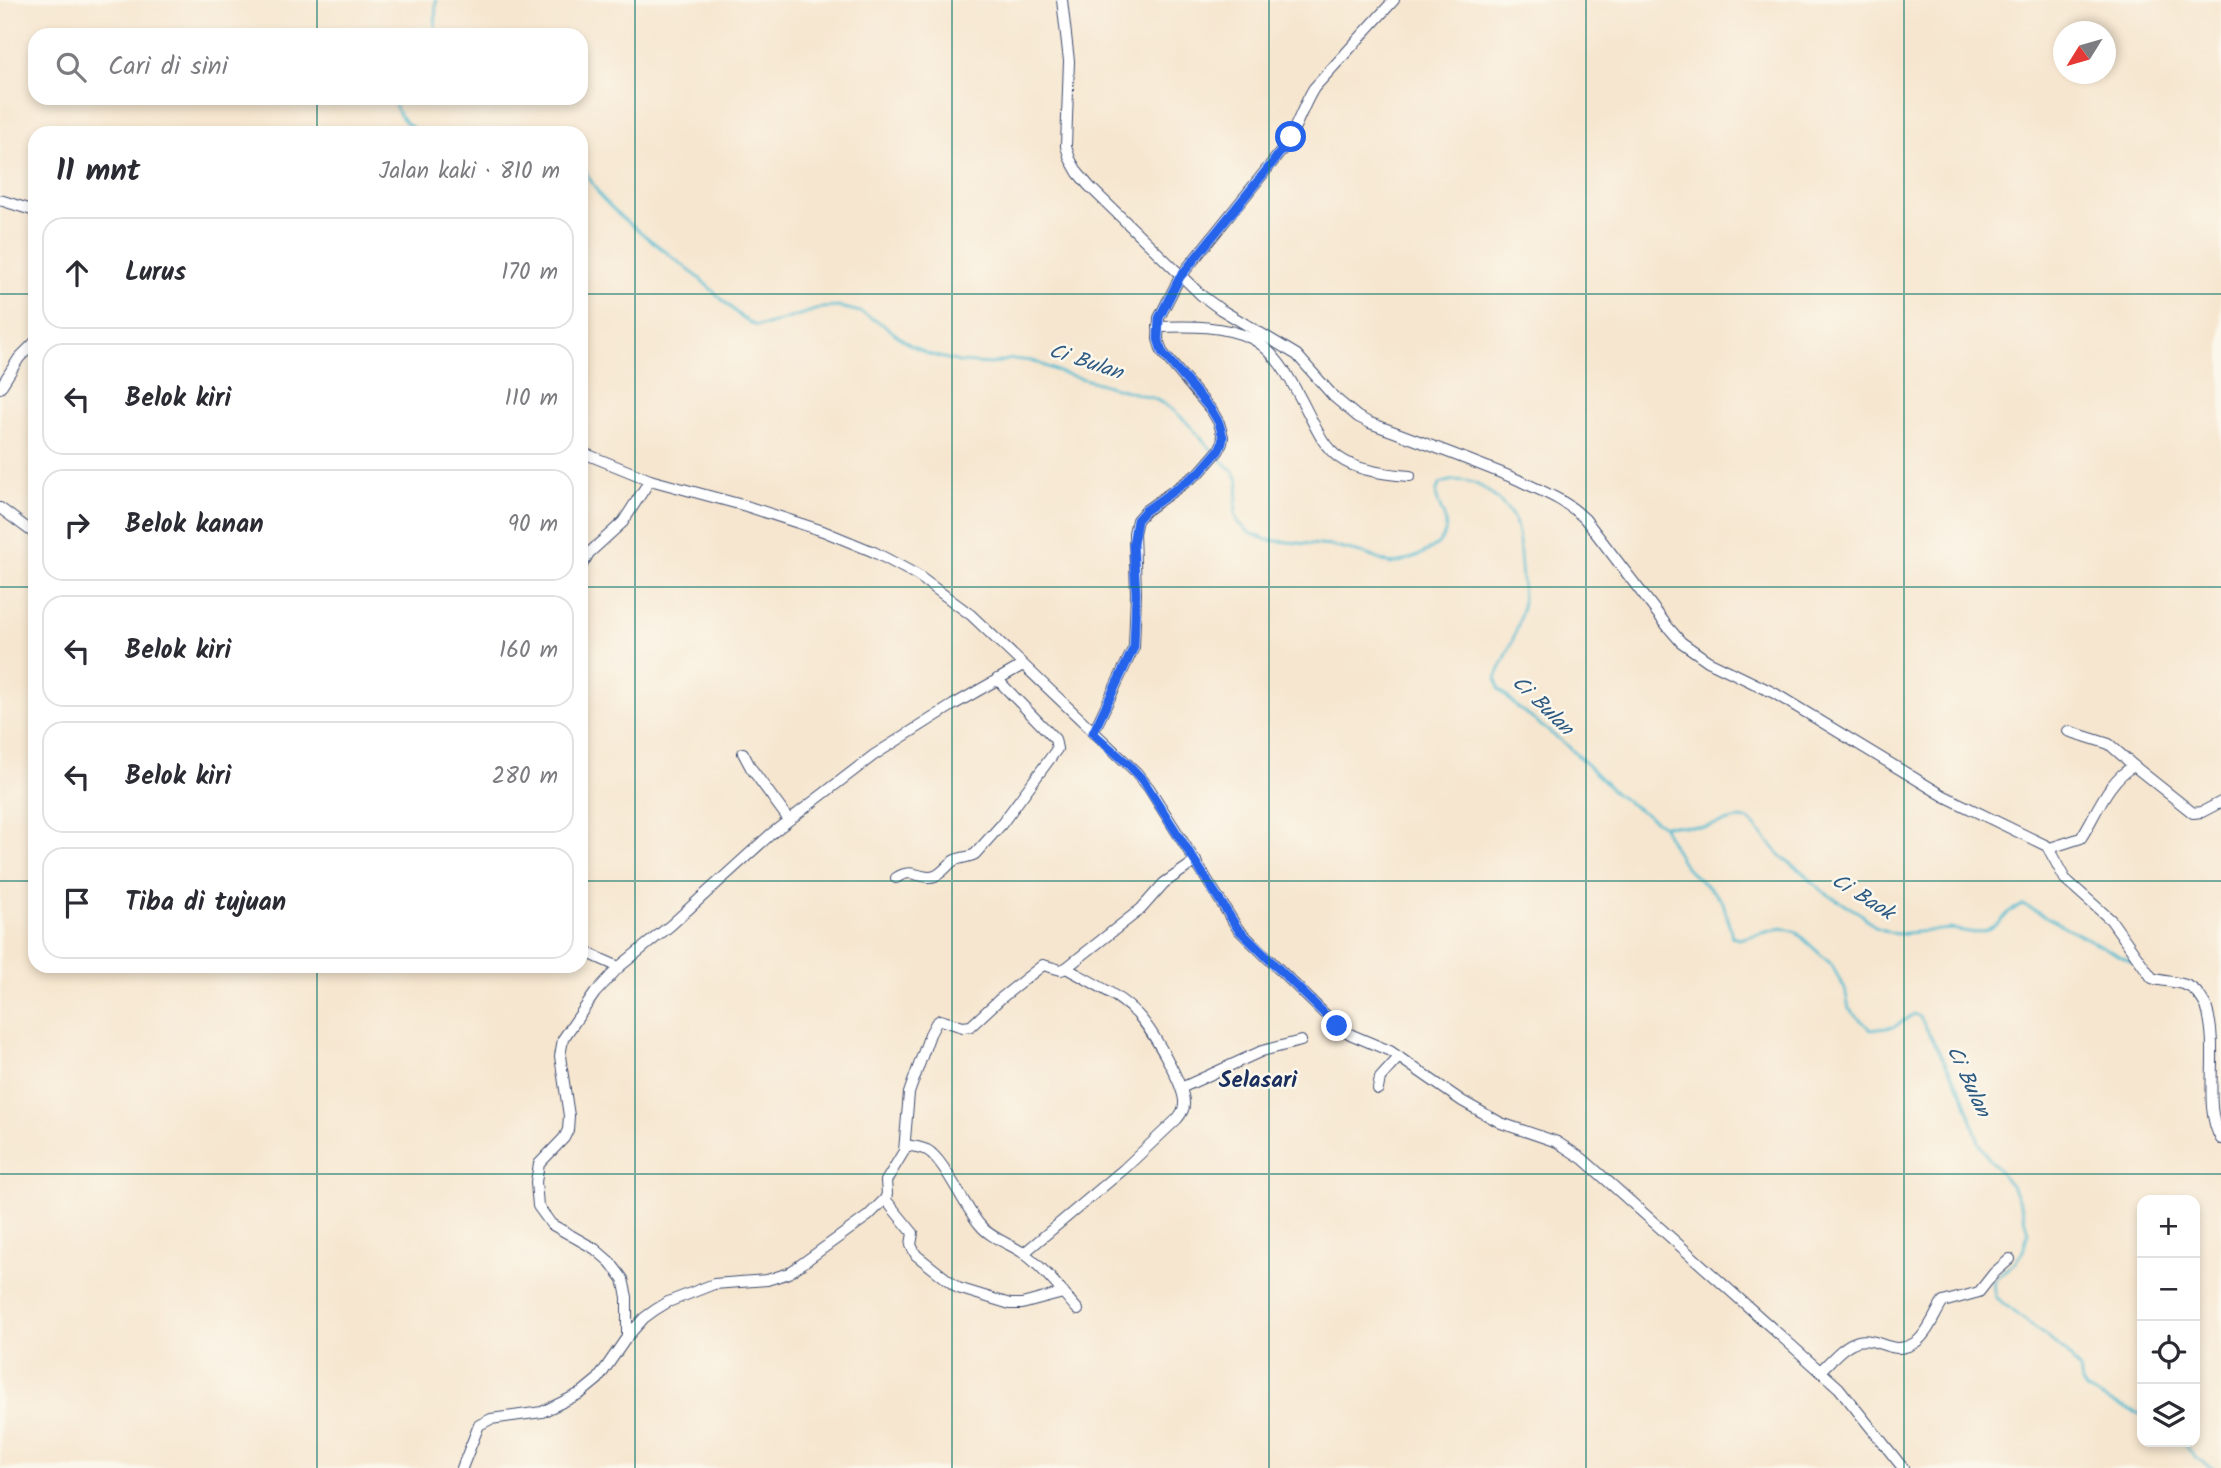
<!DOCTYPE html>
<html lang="id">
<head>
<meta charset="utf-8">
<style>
  :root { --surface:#fff; --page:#f7f7f7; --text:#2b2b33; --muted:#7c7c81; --line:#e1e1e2 }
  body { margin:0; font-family:Kalam,sans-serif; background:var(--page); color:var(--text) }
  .controls { position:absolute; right:21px; bottom:21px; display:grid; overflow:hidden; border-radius:14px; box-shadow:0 4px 10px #0003 }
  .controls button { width:63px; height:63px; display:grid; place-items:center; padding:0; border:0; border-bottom:2px solid var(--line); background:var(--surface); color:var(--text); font:35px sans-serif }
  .compass { position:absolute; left:2053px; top:21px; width:63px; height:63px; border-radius:50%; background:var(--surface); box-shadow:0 4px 10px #0003; rotate:233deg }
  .stop { position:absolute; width:21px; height:21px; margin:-16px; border:5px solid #2563eb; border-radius:50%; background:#fff }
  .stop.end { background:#2563eb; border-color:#fff; box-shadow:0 2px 7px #0008 }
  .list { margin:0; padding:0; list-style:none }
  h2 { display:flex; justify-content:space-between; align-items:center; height:91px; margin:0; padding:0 28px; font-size:30px }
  h2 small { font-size:23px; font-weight:400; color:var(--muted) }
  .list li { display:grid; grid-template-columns:46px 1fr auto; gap:21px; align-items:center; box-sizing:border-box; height:112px; margin:0 14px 14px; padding:0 14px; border:2px solid var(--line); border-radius:21px }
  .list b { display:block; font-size:26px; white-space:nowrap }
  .list em { font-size:23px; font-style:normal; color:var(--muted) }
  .icon { flex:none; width:38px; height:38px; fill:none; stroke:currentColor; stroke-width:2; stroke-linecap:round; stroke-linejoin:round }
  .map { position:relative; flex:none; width:2221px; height:1468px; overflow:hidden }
  .search { position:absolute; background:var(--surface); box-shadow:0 4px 10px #0003; left:28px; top:28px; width:560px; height:77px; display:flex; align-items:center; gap:18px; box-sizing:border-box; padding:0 24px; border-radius:21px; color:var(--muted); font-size:26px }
  .panel { position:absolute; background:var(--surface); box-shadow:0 4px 10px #0003; left:28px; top:126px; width:560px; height:847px; border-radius:21px }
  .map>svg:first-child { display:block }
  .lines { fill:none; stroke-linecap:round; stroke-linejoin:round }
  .stream { stroke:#54bbd2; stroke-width:2.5 }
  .minor-casing { stroke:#3c4a6f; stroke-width:12 }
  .minor { stroke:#fff; stroke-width:10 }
  .route { stroke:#2563eb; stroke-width:9 }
  .grid { fill:none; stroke:#0f766e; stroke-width:2; stroke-opacity:0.55 }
  .labels { text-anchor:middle; stroke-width:5; stroke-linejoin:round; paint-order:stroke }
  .water-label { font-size:21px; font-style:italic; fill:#2c5981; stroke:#fbf7ec }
  .quarter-label { font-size:23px; font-weight:bold; fill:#1b2f5e; stroke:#fbf7ec }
</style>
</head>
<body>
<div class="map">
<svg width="2221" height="1468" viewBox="0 0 2221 1468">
  <rect width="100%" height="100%" fill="#fbf7ec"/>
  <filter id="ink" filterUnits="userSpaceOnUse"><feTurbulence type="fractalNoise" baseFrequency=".0143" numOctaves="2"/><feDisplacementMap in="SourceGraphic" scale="14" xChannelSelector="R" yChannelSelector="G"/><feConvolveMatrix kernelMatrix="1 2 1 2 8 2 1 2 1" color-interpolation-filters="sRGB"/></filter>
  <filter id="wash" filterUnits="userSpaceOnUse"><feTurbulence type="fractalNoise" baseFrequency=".00686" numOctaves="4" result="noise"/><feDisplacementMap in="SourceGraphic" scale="28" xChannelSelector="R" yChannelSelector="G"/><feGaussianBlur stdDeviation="1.57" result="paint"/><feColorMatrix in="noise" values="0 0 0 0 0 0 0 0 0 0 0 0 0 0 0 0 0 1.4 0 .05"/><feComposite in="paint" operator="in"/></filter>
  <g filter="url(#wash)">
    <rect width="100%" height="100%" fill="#f6e6cf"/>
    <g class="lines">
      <g class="stream">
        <path d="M 435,35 L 436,0"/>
        <path d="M 393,98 C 397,115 405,124 421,133"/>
        <path d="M 581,165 L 601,197 L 621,217 L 698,277 L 742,318 L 756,326 L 767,325 L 822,308 L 840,307 L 860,312 L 884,325 L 907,343 L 928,354 L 959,362 L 991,364 L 1012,359 L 1033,361 L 1062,373 L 1152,398 C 1179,409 1194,431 1214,452"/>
        <path d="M 1218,456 L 1232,470 L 1239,481 L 1235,513 L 1238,522 L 1250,533 L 1267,540 L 1331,546 L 1365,554 L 1391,564 C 1410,560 1453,547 1445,520 C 1442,507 1431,496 1440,484 C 1455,477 1473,480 1486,490 C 1496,498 1510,509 1515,522 C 1519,531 1519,543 1520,554 C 1521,571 1524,590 1522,608 C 1518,632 1506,656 1496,678 L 1499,689 L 1517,707 L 1569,747 L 1617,795 L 1662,825 L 1680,859 L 1690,872 L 1713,891 L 1723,902 L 1732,937 L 1739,939 L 1782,928 L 1796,932 L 1831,964 L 1845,989 L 1849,1009 L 1871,1030 L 1894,1027 L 1914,1014 L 1920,1017 L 1964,1097 L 1979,1142 L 1987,1156 L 2013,1188 L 2022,1209 L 2028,1233 L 2023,1251 L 2015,1262 L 1997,1277 L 1993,1283 L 1995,1297 L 2066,1352 L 2080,1370 L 2082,1383 L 2086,1389 L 2104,1399 L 2142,1415"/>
        <path d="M 1664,825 L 1704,827 L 1738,819 L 1749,820 L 1783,858 L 1799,869 L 1822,891 L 1861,914 L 1875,927 L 1895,934 L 1951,929 L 1975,933 L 1985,931 L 2000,922 L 2010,911 L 2024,905 L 2137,965"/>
        <path d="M 2182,1442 L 2196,1458 L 2213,1468"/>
      </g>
    </g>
  </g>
  <g filter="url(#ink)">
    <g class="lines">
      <g class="minor-casing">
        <g id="minor">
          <path d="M 1062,0 L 1069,61 L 1066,146 L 1070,159 L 1078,173 L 1089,186 L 1201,295 L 1220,309 L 1297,355 L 1334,397 L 1358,417 L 1370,423 C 1419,441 1468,459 1516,479 C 1541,491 1565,499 1585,519 L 1668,627 L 1681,642 L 1708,661 L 1774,693 L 1944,796 L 2047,846 L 2065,879 L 2111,920 L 2152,978 C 2163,982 2177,981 2188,986 C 2197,990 2202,999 2206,1006 C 2221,1051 2201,1105 2221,1139"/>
          <path d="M 0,200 L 35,211"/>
          <path d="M 1158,327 C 1191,326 1223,325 1253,339 C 1267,347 1277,359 1286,373 C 1329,441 1314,469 1410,476"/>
          <path d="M 0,388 L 19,358 L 35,342"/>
          <path d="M 581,452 L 650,480 L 746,506 L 823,531 L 874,552 L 917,575 L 971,615 L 1136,772 L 1149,788 L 1238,929 L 1337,1026 L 1352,1035 L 1390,1051 L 1462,1101 L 1501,1123 L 1557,1142 L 1583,1159 L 1839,1388 L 1903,1468"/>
          <path d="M 0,508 L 35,534"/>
          <path d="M 581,567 L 589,553 L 623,522 L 650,480"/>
          <path d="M 2068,731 L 2109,744 L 2134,766"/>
          <path d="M 1093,733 L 1134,647 L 1136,593 L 1134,533 L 1137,520 L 1145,511 L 1200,472 L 1219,450 L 1222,443 L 1223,437 L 1219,423 L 1212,411 L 1162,352 L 1158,339 L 1159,318 L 1180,277 L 1283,149 C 1296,130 1302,107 1314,88 L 1394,0"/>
          <path d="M 743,753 L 751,768 L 789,820"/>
          <path d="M 2050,848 L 2081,838 C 2096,815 2108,779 2134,766 L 2193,813 L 2202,812 L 2221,802"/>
          <path d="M 896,878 C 914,866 920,881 935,876 C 942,873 947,866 953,861 C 960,857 968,858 975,854 L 1001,825 L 1057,749 L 1055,739 L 997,679"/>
          <path d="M 581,950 L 619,967"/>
          <path d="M 1181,1088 L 1262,1051 L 1301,1041"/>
          <path d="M 1378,1089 L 1380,1078 L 1399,1057"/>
          <path d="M 905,1145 C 912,1146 920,1147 927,1150 C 944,1159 965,1208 980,1225 C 991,1239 1012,1244 1026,1255 C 1046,1270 1061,1291 1078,1310"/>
          <path d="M 885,1199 L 913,1233 L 911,1245 L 916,1255 L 958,1288 L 1010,1304 L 1022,1304 L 1063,1293"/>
          <path d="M 1024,1253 L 1124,1169 L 1177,1119 C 1180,1115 1184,1111 1184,1105 C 1186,1086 1149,1024 1134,1011 C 1115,993 1089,981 1066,968"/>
          <path d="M 627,1337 L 627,1297 L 623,1279 L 610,1262 L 595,1249 L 551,1224 L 538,1206 L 536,1182 L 539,1164 L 564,1138 L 568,1130 L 569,1116 L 560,1056 L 563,1039 L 595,993 L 619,967 L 671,925 L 771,834 L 874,755 L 953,705 L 1023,665"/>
          <path d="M 1820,1371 C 1831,1361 1843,1345 1858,1341 C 1879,1336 1892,1358 1916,1342 C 1928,1334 1935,1313 1943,1302 L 1979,1292 L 1994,1273 L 2010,1259"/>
          <path d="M 462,1468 L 479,1425 L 491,1419 L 542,1412 L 581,1393 L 598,1379 L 627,1337 L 644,1318 L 655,1310 L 668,1302 L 714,1284 L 767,1280 L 789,1273 L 868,1216 L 885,1199 L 887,1194 L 886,1181 L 904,1151 L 909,1093 L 930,1034 L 936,1023 L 940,1020 L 963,1027 L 971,1026 L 1000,999 L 1043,965 L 1061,970 L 1066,968 L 1141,909 L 1164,883 L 1196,861"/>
        </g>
      </g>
      <use href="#minor" class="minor"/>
    </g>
  </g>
  <g class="lines" filter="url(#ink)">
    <path class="route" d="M 1291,137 L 1273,162 L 1180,277 L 1159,318 L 1158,339 L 1162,352 L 1212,411 L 1219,423 L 1223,437 L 1222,443 L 1219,450 L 1200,472 L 1145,511 L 1137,520 L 1133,544 L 1136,593 L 1134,647 L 1093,733 L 1129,765 L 1143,780 L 1238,929 L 1337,1026"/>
  </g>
  <path class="grid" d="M 317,0 L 317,35M 635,0 L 635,1468M 952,0 L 952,1468M 1269,0 L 1269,1468M 1586,0 L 1586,1468M 1904,0 L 1904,1468M 317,98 L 317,133M 0,294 L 35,294M 581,294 L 2221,294M 0,587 L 35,587M 581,587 L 2221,587M 0,881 L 35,881M 581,881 L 2221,881M 317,966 L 317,1468M 0,1174 L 2221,1174"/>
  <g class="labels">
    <g class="water-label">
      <text transform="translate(1086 361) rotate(18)" y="7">Ci Bulan</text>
      <text transform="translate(1543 705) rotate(44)" y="7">Ci Bulan</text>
      <text transform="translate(1863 896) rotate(32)" y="7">Ci Baok</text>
      <text transform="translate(1969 1081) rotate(65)" y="7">Ci Bulan</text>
    </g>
    <g class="quarter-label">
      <text x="1258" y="1087">Selasari</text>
    </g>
  </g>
</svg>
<div class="controls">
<button>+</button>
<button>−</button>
<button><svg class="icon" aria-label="locate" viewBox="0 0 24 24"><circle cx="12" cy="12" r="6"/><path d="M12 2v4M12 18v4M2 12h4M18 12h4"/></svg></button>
<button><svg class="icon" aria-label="layers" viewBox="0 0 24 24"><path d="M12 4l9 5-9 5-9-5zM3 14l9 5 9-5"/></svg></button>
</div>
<svg class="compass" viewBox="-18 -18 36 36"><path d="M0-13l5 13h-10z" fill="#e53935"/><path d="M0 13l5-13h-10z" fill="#7c7c81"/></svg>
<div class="stop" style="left:1291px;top:137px"></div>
<div class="stop end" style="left:1337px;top:1026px"></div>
<div class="search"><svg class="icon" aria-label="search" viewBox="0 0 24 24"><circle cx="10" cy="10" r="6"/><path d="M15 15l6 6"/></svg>Cari di sini</div>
<section class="panel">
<h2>11 mnt<small>Jalan kaki · 810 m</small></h2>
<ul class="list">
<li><svg class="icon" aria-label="ahead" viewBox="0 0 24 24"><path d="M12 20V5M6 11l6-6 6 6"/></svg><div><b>Lurus</b></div><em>170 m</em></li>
<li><svg class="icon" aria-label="left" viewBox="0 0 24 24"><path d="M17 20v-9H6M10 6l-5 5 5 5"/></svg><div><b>Belok kiri</b></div><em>110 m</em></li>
<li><svg class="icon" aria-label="right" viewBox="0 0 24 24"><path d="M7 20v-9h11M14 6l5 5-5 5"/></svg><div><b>Belok kanan</b></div><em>90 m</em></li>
<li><svg class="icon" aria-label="left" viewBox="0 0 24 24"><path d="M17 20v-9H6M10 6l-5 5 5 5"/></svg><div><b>Belok kiri</b></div><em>160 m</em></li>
<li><svg class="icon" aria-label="left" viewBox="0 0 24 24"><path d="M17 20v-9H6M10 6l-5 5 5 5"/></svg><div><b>Belok kiri</b></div><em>280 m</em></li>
<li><svg class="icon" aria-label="arrive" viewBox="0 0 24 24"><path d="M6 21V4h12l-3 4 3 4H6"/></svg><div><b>Tiba di tujuan</b></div></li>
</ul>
</section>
</div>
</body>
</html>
